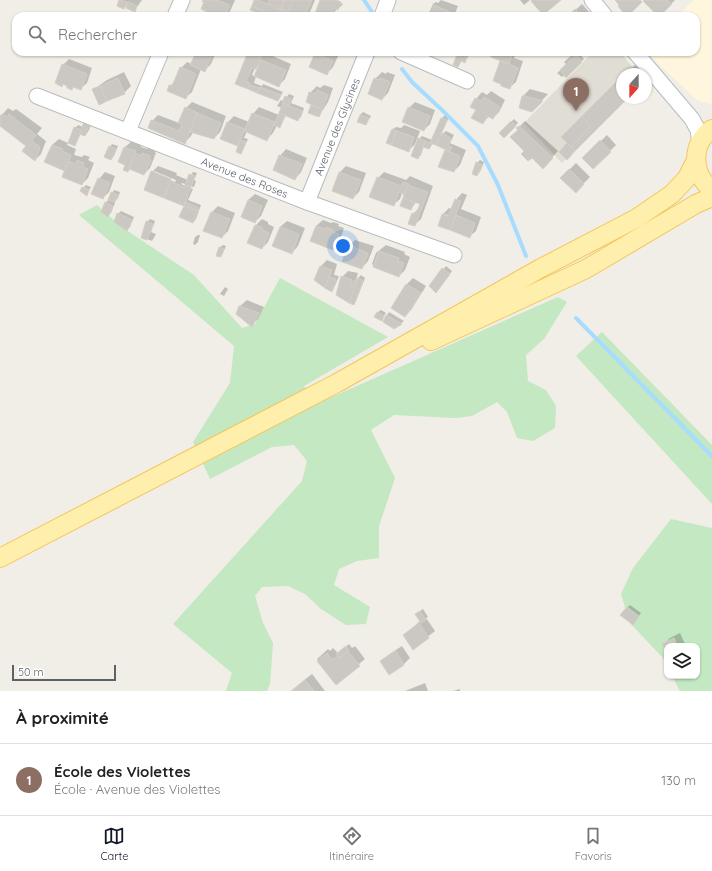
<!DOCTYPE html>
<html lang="fr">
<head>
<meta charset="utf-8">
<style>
  :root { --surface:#fff; --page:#f6f6f6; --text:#222; --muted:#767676; --line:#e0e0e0; --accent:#111827 }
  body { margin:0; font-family:Quicksand,sans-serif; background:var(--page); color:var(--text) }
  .controls { position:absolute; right:12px; bottom:12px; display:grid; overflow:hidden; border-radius:8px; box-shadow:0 1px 3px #0004 }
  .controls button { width:36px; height:36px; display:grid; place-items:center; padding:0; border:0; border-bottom:1px solid var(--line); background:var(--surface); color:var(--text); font:20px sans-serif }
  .compass { position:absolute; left:616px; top:68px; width:36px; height:36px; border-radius:50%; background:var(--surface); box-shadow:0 1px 3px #0004; rotate:201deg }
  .scale { position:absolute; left:12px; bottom:10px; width:104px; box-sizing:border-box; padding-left:4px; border:2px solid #5d6267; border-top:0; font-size:11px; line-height:14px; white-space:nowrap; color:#5d6267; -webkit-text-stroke:3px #fff; paint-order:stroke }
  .you { position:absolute; left:343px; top:246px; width:14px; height:14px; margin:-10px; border:3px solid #fff; border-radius:50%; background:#1a73e8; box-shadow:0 0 0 6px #1a73e833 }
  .badge { display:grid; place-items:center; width:26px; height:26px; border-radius:50%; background:var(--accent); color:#fff; font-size:13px; font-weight:700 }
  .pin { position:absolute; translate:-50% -33px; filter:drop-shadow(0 1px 2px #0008) }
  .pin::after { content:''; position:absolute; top:21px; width:14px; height:12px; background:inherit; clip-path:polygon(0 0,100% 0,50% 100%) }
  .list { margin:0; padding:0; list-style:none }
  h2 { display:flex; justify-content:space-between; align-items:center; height:52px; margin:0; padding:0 16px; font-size:17px }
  h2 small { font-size:13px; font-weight:400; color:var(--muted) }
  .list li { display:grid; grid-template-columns:26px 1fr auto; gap:12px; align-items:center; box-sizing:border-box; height:72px; padding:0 16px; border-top:1px solid var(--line) }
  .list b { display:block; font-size:15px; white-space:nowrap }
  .list p { margin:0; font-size:13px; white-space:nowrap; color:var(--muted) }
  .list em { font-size:13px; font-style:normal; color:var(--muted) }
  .icon { flex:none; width:22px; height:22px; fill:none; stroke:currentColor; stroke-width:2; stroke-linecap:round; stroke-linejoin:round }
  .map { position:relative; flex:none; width:712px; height:691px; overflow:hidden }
  .search { position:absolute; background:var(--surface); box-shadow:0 1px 3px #0004; left:12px; right:12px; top:12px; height:44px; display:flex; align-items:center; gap:10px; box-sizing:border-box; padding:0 14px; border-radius:12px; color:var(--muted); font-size:15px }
  .sheet { height:124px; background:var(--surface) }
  nav { display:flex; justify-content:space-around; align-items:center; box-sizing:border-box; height:56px; border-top:1px solid var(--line); background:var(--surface); font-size:11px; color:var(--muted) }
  nav a { display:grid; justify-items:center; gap:2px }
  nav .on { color:var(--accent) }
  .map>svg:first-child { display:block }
  .commercial { fill:#fff6dd }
  .education { fill:#e0ddd4 }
  .green { fill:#c3e8c2 }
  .shadow { fill:#0003; fill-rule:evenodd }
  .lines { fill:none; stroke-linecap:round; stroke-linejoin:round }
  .stream { stroke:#a7dcff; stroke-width:4 }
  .building { fill:#cbc8c3; stroke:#d5cfc4 }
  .minor-casing { stroke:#b8bcc0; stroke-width:17 }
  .major-casing { stroke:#f5c55a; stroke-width:20 }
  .minor { stroke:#fff; stroke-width:15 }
  .major { stroke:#ffefac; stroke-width:18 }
  .labels { text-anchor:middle; stroke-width:3; stroke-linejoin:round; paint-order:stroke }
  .street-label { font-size:11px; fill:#5d6267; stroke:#fff }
</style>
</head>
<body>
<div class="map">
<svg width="712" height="691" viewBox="0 0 712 691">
  <rect width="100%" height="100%" fill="#f0eee6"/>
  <path class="commercial" d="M 694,0 L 712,0 L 712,104 L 698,101 L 646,52 L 696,52 L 696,16 L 677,16 Z"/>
  <path class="education" d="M 593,52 L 620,52 L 638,74 L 622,74 L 622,98 L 628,98 L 562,163 L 524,123 Z"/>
  <g class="green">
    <path d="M 97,205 L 123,228 L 194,275 L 242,328 L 255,324 L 280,278 L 388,337 L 304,386 L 316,404 L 558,297 L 567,302 L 544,339 L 526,355 L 528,381 L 546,390 L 556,406 L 555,428 L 533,441 L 517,438 L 507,412 L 497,402 L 472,416 L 455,418 L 394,415 L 371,430 L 395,478 L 379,526 L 379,558 L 357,561 L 339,569 L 334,585 L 370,607 L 366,624 L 346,625 L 321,609 L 305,594 L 288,586 L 262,587 L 255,596 L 263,623 L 273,643 L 270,684 L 267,691 L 226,691 L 232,673 L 173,624 L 302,481 L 307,461 L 294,445 L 272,447 L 210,479 L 193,442 L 230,383 L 234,346 L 79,215 Z"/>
    <path d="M 602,332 L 712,445 L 712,504 L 576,356 Z"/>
    <path d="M 671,519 L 712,528 L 712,691 L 680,691 L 672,676 L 697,676 L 697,646 L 667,646 L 667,666 L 663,658 L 630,623 L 621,594 L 633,568 Z"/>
  </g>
  <g class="shadow">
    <path d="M 120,0 L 142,0 L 134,11 L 129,3 L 124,8 L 118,6 Z"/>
    <path d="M 204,0 L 235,0 L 228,16 L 207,16 L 209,11 Z"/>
    <path d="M 255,0 L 315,0 L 310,12 L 305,16 L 299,16 L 294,14 L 293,16 L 267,16 Z"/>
    <path d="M 321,0 L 334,0 L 343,4 L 338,9 L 337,9 L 331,16 L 323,16 Z"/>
    <path d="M 441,0 L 458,6 L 454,16 L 431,16 L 432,14 L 429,13 L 433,4 L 436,2 L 438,3 Z"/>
    <path d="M 520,0 L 530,0 L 524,5 Z"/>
    <path d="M 645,0 L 675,0 L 659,16 Z"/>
    <path d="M 582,4 L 590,13 L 587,16 L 563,16 L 567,13 L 570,15 Z"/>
    <path d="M 197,52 L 216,52 L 211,64 L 205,70 L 201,69 L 192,92 L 185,98 L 170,86 L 175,81 L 181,68 L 187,62 L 192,64 Z"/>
    <path d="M 241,52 L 249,52 L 247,54 Z"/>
    <path d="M 249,52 L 266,52 L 266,53 L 291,64 L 285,79 L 279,85 L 256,76 L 254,83 L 262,86 L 263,84 L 283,92 L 278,100 L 237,83 ZM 259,65 L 255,77 L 252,75 L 255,68 Z"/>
    <path d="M 317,52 L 333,52 L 339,54 L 333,67 L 327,74 L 315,53 Z"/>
    <path d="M 455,52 L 470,52 L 467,59 L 464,61 L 462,60 L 458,65 L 458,54 Z"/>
    <path d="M 494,52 L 516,52 L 514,58 L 523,61 L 516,82 L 509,88 L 503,83 L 494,80 L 501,60 Z"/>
    <path d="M 579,53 L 584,59 L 566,76 L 565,75 L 562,77 L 557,73 L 567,65 L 564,62 L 573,54 L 576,57 Z"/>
    <path d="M 69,59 L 92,68 L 87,83 L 80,89 L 74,86 L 71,89 L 69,86 L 64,84 L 62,85 L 63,65 Z"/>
    <path d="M 635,65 L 644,74 L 626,74 Z"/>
    <path d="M 124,72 L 131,86 L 124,93 L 94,89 L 107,80 Z"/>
    <path d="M 382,72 L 386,74 L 387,72 L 395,75 L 388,93 L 382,99 L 375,79 Z"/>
    <path d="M 324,85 L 333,88 L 328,102 L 319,116 L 312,106 L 313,105 L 310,93 L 317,86 L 320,88 Z"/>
    <path d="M 530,89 L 548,94 L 532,111 L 523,96 Z"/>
    <path d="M 491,91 L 505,100 L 499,112 L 493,118 L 489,116 L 483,123 L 477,110 L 471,107 L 476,99 L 482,92 L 487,95 Z"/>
    <path d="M 289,94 L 294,96 L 291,103 L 304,108 L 301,117 L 298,119 L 286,115 L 282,123 L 279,126 L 277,125 L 273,133 L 267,139 L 247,131 L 244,138 L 248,139 L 243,150 L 240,153 L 239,145 L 221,138 L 228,122 L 234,116 L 249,122 L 253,114 L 259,107 L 279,115 L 282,108 L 277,106 L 281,100 L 284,101 Z"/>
    <path d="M 192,102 L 226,116 L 220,132 L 214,138 L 193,132 L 191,136 L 185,142 L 152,121 L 158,115 L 179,123 L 186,108 Z"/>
    <path d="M 415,102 L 435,110 L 430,124 L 424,130 L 409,108 Z"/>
    <path d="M 8,108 L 13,111 L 16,109 L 42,128 L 37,134 L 46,141 L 41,154 L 35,160 L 28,146 L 0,125 L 0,117 Z"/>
    <path d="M 363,112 L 371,116 L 366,124 L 360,115 Z"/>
    <path d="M 445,115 L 449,117 L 441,135 L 446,131 L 454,135 L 450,143 L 466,150 L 460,165 L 454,171 L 446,151 L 447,149 L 433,143 L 429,148 L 424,146 L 421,155 L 418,158 L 419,139 L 422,136 L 432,140 L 442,118 Z"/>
    <path d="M 514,119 L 518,123 L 504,136 L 500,133 Z"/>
    <path d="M 525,121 L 558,151 L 543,167 L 526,151 L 518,128 Z"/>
    <path d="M 92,122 L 88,132 L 85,135 L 81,133 L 77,142 L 74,144 L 75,128 L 78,125 L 83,127 L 85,123 Z"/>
    <path d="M 404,125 L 420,131 L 415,144 L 408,151 L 393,129 L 396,127 L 401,128 Z"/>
    <path d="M 607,135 L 616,145 L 593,168 L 584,158 Z"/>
    <path d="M 59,139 L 68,143 L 67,145 L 76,149 L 74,155 L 82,157 L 84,155 L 90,157 L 88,160 L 94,163 L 88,178 L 82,184 L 66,170 L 52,145 Z"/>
    <path d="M 132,141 L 141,145 L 141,147 L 147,149 L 149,147 L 156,150 L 155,153 L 156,153 L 150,168 L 144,174 L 130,168 L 127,171 L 126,164 L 120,162 L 125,147 Z"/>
    <path d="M 112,144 L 118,146 L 114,156 L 111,159 L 110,147 Z"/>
    <path d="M 286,149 L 307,158 L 301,172 L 295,179 L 280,156 Z"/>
    <path d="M 480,160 L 484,162 L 480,172 L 477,175 L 477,163 Z"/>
    <path d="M 576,163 L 590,177 L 576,191 L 561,178 Z"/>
    <path d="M 158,166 L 177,173 L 176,175 L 188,180 L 193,172 L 197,173 L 194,180 L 196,181 L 194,187 L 182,183 L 181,184 L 193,189 L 188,200 L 201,205 L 196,219 L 193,222 L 180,217 L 187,201 L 183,204 L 152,172 ZM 154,171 L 176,180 L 175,182 L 154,173 Z"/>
    <path d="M 346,166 L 366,173 L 359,192 L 353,198 L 333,191 L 340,172 Z"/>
    <path d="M 105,172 L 115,176 L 109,192 L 103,198 L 99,179 Z"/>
    <path d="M 384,172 L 406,180 L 410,176 L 433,186 L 421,219 L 414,225 L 413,214 L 420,207 L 421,204 L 416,202 L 411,209 L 402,205 L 406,194 L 402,193 L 400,199 L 393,205 L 378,178 Z"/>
    <path d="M 86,185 L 91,187 L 86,195 L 83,188 Z"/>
    <path d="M 114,190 L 120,192 L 118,198 L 114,202 L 115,203 L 111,213 L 108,216 L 106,203 Z"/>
    <path d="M 462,193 L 467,195 L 461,209 L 481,217 L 476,231 L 469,237 L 439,225 L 443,214 L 449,208 L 452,209 L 456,200 ZM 445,214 L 453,217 L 445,216 Z"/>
    <path d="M 255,194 L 268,200 L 261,216 L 255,222 L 248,200 Z"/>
    <path d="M 218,206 L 235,213 L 228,231 L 222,237 L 212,212 Z"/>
    <path d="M 121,211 L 134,217 L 130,227 L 127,230 L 115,221 L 118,214 Z"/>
    <path d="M 150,219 L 155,221 L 151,232 L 156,234 L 152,241 L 142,237 L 147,222 Z"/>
    <path d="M 262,219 L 268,222 L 268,224 L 274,227 L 268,242 L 262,248 L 256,225 Z"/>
    <path d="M 323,220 L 331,223 L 333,222 L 339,224 L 338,226 L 344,228 L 339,243 L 333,249 L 316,226 Z"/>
    <path d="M 287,221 L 305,228 L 298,246 L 292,253 L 280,227 Z"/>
    <path d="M 198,235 L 200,235 L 198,242 L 195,245 L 193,244 L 195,237 Z"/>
    <path d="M 355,240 L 374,246 L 368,261 L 362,268 L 349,246 Z"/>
    <path d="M 223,245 L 226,246 L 223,253 L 220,256 L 220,247 Z"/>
    <path d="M 386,245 L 405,252 L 404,254 L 410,257 L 405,270 L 399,276 L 374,266 L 372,264 L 376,253 Z"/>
    <path d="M 327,260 L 337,264 L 334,275 L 339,276 L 334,288 L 332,291 L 315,280 L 321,266 Z"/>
    <path d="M 446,266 L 452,271 L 439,289 L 430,286 Z"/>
    <path d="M 348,271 L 358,273 L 356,280 L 361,275 L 365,278 L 356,301 L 353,304 L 342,277 Z"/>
    <path d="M 413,278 L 426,286 L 411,310 L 405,316 L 392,308 L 407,284 Z"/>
    <path d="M 225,287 L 228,289 L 224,296 L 220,294 Z"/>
    <path d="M 247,300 L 264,307 L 258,319 L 252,325 L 237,314 L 240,306 Z"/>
    <path d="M 381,310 L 386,313 L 381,320 L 378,312 Z"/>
    <path d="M 389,312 L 404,321 L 394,328 L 384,321 L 387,315 Z"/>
    <path d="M 630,605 L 641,613 L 633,624 L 627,608 Z"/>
    <path d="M 423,609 L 428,617 L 426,618 L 435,631 L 413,648 L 404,635 L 420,621 L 416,614 Z"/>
    <path d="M 680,633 L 686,646 L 667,646 L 667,652 L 664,644 L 670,638 Z"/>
    <path d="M 349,644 L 352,648 L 355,646 L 365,659 L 336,683 L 317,659 L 328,649 L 330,651 L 333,648 L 338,653 Z"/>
    <path d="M 402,646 L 410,658 L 404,664 L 389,673 L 381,661 L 388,655 Z"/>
    <path d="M 312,674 L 325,691 L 292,691 L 298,685 Z"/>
    <path d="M 425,683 L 428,691 L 405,691 Z"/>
    <path d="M 460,689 L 460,691 L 453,691 Z"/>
  </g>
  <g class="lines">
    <g class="stream">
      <path d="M 364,0 L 374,15"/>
      <path d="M 402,69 L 412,82 L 443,111 L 478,146 L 498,185 L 526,256"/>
      <path d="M 576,318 L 712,456"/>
    </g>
  </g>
  <g class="building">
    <path d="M 119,0 L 127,2 L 124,9 L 117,6 Z"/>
    <path d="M 203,0 L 217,0 L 230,5 L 225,16 L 206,16 L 207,12 L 201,9 L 204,2 L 202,2 Z"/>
    <path d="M 254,0 L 258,0 L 281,9 L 278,16 L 266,16 L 267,13 L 252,6 Z"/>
    <path d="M 269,0 L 283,0 L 284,1 L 281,9 L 268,4 Z"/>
    <path d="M 285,0 L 293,0 L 288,12 L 281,9 Z"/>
    <path d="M 293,0 L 312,0 L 305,16 L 296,16 L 288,12 Z"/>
    <path d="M 320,0 L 336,0 L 341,2 L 338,10 L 334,8 L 331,16 L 320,16 L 315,14 Z"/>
    <path d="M 532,0 L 561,0 L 543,15 L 531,1 Z"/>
    <path d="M 615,0 L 640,0 L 642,2 L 628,16 L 626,16 L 618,6 L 619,5 Z"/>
    <path d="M 644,0 L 667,0 L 672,4 L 660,16 L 658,16 L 643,1 Z"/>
    <path d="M 128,2 L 137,6 L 135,12 L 126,8 Z"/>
    <path d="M 434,5 L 452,13 L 451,16 L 430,16 Z"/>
    <path d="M 252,6 L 267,13 L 266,16 L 250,10 Z"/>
    <path d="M 281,9 L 291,14 L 290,16 L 278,16 Z"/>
    <path d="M 575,9 L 581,16 L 568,16 Z"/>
    <path d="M 196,52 L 213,52 L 205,72 L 190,65 Z"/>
    <path d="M 248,52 L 263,52 L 256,69 L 252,68 L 246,82 L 250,83 L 248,89 L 235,84 Z"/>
    <path d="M 458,52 L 468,54 L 465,63 L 461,61 L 458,67 L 453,65 Z"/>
    <path d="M 493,52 L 513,52 L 509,64 L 491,57 Z"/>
    <path d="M 315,53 L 333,61 L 327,75 L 309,67 Z"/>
    <path d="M 576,55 L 582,62 L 566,78 L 560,70 Z"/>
    <path d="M 261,60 L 286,70 L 279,87 L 254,76 Z"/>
    <path d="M 500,61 L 518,68 L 510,89 L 501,86 L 501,84 L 493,81 Z"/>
    <path d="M 62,64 L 87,74 L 81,90 L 73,87 L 72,90 L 67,88 L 67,86 L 63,84 L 62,87 L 55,83 Z"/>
    <path d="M 180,67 L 196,74 L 186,99 L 167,91 L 169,85 L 172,86 Z"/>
    <path d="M 622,76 L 622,98 L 628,98 L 575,151 L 571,147 L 591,126 L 582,116 Z"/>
    <path d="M 118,78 L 125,94 L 107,101 L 100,86 Z"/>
    <path d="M 374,78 L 379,80 L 380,78 L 390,82 L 382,100 L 368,94 Z"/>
    <path d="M 250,85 L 259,88 L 257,93 L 248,89 Z"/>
    <path d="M 100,86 L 107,101 L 99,105 L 92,89 Z"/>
    <path d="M 260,87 L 281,95 L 278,101 L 257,93 Z"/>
    <path d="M 317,90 L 328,95 L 322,110 L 306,102 L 309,92 L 315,94 Z"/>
    <path d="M 285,96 L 291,99 L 289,106 L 282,103 Z"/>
    <path d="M 522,96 L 525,96 L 543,101 L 532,112 L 519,108 Z"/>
    <path d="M 484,97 L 500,107 L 493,119 L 487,116 L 483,124 L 471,118 L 476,110 L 470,107 L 475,98 L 481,101 Z"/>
    <path d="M 283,103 L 302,111 L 298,121 L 279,113 Z"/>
    <path d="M 311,105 L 322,110 L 319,117 L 308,113 Z"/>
    <path d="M 185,107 L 198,113 L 185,144 L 148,128 L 151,120 L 179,131 L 182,124 L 178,123 Z"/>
    <path d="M 408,107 L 430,116 L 424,131 L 402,122 Z"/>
    <path d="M 197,113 L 221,123 L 214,139 L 190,132 Z"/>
    <path d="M 252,113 L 275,122 L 267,141 L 244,131 Z"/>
    <path d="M 279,113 L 285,115 L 280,128 L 274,125 Z"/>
    <path d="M 2,114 L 7,117 L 9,114 L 36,135 L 32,141 L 40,147 L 35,161 L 22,151 L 26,146 L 0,126 L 0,116 Z"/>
    <path d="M 360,115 L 369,118 L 366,125 L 357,122 Z"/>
    <path d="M 582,116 L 591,126 L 571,147 L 561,137 Z"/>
    <path d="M 441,118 L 447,120 L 436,145 L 430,143 Z"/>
    <path d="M 511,121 L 516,126 L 504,138 L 499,133 Z"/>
    <path d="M 84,122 L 89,125 L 85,136 L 79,134 Z"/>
    <path d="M 227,122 L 245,129 L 238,146 L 220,139 Z"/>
    <path d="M 519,126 L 553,158 L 543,169 L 532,158 L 528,161 L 521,154 L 524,151 L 510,137 L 518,130 L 516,128 Z"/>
    <path d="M 74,127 L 81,130 L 75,146 L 68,143 Z"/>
    <path d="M 392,129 L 397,131 L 391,145 L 386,143 Z"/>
    <path d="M 397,131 L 414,137 L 409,152 L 391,145 Z"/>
    <path d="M 442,133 L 451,138 L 448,146 L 452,147 L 450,152 L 436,145 Z"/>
    <path d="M 418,138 L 425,141 L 418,159 L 411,156 Z"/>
    <path d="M 240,140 L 246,142 L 241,154 L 236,152 Z"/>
    <path d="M 600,140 L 611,152 L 593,169 L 582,158 Z"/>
    <path d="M 425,141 L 432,144 L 429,149 L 423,147 Z"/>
    <path d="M 567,143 L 575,151 L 567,160 L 559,152 Z"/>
    <path d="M 52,145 L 63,149 L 62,151 L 71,155 L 65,171 L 44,162 Z"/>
    <path d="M 109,146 L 116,149 L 111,160 L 104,157 Z"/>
    <path d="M 124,147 L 136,151 L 128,172 L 123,170 L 125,165 L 118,162 Z"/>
    <path d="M 445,150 L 460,156 L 454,172 L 438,167 Z"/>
    <path d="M 135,153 L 141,156 L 142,153 L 150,156 L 149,159 L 151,160 L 144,175 L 129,169 Z"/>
    <path d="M 279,155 L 302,164 L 295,180 L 273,170 Z"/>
    <path d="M 77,160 L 84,163 L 83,167 L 88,169 L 82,185 L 62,177 L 68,161 L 76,164 Z"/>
    <path d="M 476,162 L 482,165 L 477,176 L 472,174 Z"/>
    <path d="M 569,169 L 584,184 L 576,193 L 560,178 Z"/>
    <path d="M 151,171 L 171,179 L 164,198 L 144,190 Z"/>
    <path d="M 339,172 L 361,180 L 353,199 L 332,191 Z"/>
    <path d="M 189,174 L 195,176 L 191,187 L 185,185 Z"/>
    <path d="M 377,177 L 401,186 L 403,182 L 409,184 L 405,195 L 399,192 L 394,206 L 369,197 Z"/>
    <path d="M 98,178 L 110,183 L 103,199 L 91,194 Z"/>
    <path d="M 170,181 L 184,187 L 185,185 L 191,187 L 184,206 L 164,198 Z"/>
    <path d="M 408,185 L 428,192 L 415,226 L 408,224 L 412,213 L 416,214 L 420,204 L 403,198 Z"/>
    <path d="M 82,187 L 89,190 L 87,196 L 80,191 Z"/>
    <path d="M 111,192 L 118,195 L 115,202 L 108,200 Z"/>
    <path d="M 403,198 L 414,202 L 411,210 L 400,206 Z"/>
    <path d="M 455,199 L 461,201 L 450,230 L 438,226 L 442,214 L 448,216 Z"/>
    <path d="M 248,200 L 262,206 L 255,223 L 241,217 Z"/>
    <path d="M 105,202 L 113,206 L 108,217 L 101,212 Z"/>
    <path d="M 185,202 L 199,208 L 198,211 L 184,206 Z"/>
    <path d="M 184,206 L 198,211 L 193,223 L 179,217 Z"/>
    <path d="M 211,212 L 230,219 L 222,238 L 203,231 Z"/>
    <path d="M 117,213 L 132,220 L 127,231 L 114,222 Z"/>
    <path d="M 456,215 L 475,223 L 470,238 L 450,230 Z"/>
    <path d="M 146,221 L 153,224 L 147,240 L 141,238 Z"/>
    <path d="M 255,225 L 263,228 L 262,230 L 269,233 L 262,249 L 247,243 Z"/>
    <path d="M 316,226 L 325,229 L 326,227 L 333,230 L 333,232 L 339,234 L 333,250 L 310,241 Z"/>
    <path d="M 280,227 L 299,234 L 292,254 L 272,246 Z"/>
    <path d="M 348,245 L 368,253 L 362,269 L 342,262 Z"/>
    <path d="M 219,247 L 224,249 L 221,257 L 216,256 Z"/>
    <path d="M 379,251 L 399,258 L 398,261 L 404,263 L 399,277 L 373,267 Z"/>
    <path d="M 320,266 L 332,270 L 325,288 L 314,280 Z"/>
    <path d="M 442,268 L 450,274 L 436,293 L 429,286 Z"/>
    <path d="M 341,276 L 352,280 L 350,287 L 351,287 L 354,280 L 357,281 L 349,303 L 336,295 Z"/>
    <path d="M 329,277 L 336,279 L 332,292 L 325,288 Z"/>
    <path d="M 358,278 L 363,281 L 354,305 L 349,303 Z"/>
    <path d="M 406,284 L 421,293 L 405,317 L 391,308 Z"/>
    <path d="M 239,306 L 259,313 L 252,327 L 236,314 Z"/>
    <path d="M 377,312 L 384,316 L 382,321 L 374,317 Z"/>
    <path d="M 386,315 L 402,324 L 394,329 L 383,322 Z"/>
    <path d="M 627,607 L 639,616 L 633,625 L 620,615 Z"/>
    <path d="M 420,611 L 426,620 L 421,623 L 415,614 Z"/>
    <path d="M 419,623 L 429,638 L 413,650 L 403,635 Z"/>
    <path d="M 674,638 L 677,646 L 667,646 L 667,654 L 662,644 Z"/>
    <path d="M 346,646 L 349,651 L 340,658 L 336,654 Z"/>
    <path d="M 348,651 L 360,666 L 336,685 L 317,661 L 327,653 L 332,660 L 338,656 L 340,658 Z"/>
    <path d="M 396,651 L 404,665 L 389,675 L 380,661 Z"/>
    <path d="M 305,680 L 314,691 L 291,691 Z"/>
  </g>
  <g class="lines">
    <g class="minor-casing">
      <g id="minor">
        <path d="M 592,0 L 605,16"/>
        <path d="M 175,16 L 182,0"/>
        <path d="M 382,16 L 388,0"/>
        <path d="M 401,52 L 467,81"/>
        <path d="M 635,52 L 692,119 L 698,130 L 700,143"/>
        <path id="s1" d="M 37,96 L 307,202 L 454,255"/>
        <path d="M 128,131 L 161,52"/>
        <path id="s2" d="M 307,202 L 367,52"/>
      </g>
    </g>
    <g class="major-casing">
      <g id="major">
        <path d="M 712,129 C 690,144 692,174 712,190"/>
        <path d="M 431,341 L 586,269 L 696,204 L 712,197"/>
        <path d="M 0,558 L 337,383 L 541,268 L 637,218 L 672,194 L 687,178 L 696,160"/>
      </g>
    </g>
    <use href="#minor" class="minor"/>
    <use href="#major" class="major"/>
  </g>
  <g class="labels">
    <g class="street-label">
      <text dy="4" stroke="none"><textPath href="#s2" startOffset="81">Avenue des Glycines</textPath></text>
      <text dy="4" stroke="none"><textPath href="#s1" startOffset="223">Avenue des Roses</textPath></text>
    </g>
  </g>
</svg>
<div class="controls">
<button><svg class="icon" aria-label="layers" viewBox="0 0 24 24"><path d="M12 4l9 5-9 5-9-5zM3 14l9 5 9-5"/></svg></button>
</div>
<svg class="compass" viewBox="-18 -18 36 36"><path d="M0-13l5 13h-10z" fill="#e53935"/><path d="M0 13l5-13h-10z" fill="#767676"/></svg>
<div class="scale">50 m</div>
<div class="you"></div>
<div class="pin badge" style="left:576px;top:111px;background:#8d6e63">1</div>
<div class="search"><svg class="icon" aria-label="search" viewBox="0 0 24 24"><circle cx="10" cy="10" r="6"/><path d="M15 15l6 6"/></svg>Rechercher</div>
</div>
<section class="sheet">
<h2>À proximité<small></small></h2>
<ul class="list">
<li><span class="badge" style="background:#8d6e63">1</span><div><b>École des Violettes</b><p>École · Avenue des Violettes</p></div><em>130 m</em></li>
</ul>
</section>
<nav>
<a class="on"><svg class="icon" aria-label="map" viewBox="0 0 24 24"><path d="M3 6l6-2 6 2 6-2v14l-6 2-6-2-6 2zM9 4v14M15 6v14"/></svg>Carte</a>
<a><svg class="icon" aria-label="directions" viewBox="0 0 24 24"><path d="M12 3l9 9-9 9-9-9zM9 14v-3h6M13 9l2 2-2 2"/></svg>Itinéraire</a>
<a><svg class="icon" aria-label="saved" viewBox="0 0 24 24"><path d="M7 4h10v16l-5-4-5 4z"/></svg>Favoris</a>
</nav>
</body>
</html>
